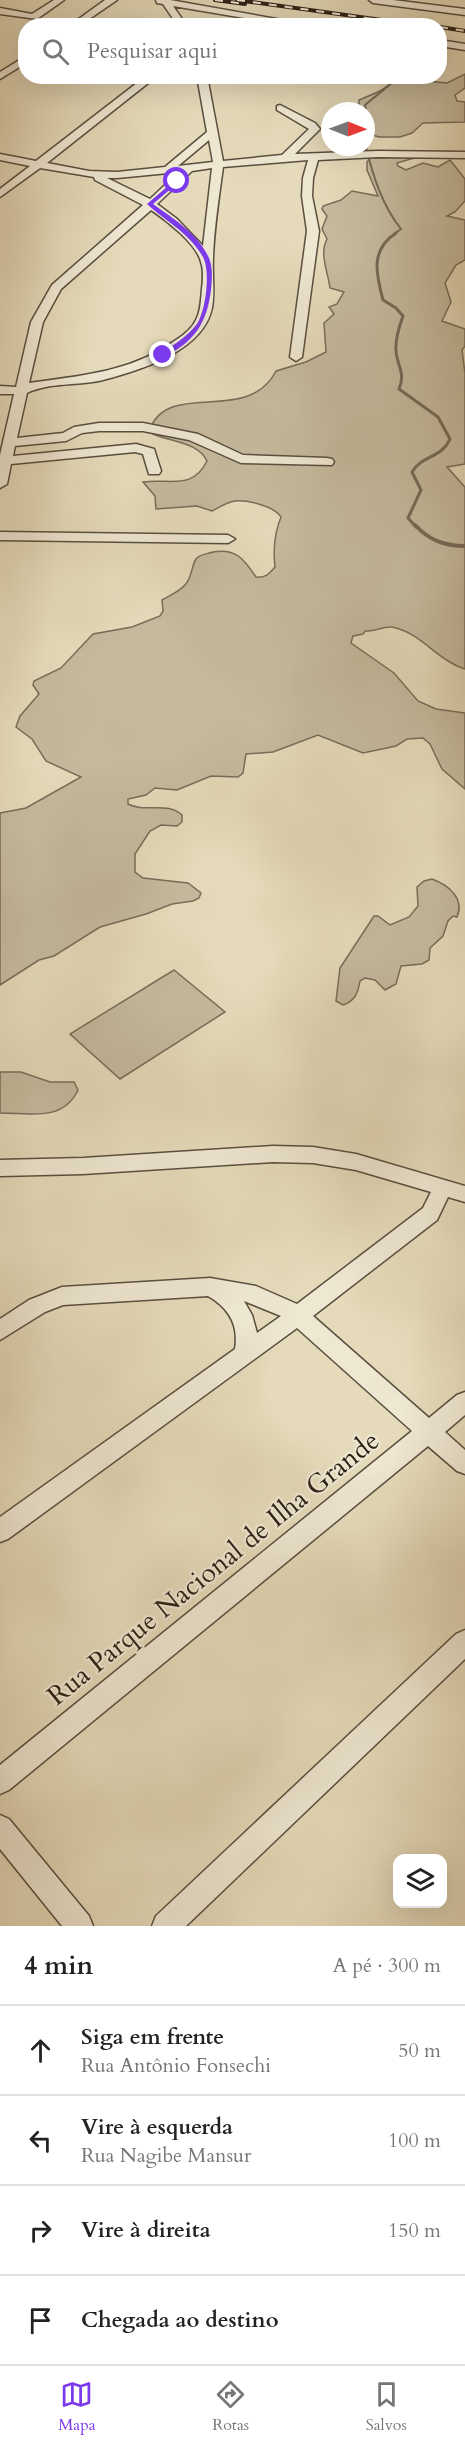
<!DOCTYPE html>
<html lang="pt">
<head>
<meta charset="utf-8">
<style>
  :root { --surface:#fff; --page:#f2f2f2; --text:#222; --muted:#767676; --line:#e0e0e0; --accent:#7c3aed }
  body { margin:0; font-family:Cardo,serif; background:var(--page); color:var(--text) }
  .controls { position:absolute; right:18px; bottom:18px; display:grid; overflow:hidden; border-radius:12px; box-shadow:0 6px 24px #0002 }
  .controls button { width:54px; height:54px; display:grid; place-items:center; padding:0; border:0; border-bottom:2px solid var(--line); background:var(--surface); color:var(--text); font:30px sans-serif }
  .compass { position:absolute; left:321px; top:102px; width:54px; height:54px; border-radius:50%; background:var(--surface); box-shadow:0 6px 24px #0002; rotate:91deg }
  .stop { position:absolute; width:18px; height:18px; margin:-14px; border:4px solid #7c3aed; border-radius:50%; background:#fff }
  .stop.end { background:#7c3aed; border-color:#fff; box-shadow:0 2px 6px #0008 }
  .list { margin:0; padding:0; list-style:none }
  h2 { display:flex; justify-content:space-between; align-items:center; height:78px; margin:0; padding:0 24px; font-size:26px }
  h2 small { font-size:20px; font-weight:400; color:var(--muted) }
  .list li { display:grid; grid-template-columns:39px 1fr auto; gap:18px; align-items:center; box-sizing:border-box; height:90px; padding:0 24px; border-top:2px solid var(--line) }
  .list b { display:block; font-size:22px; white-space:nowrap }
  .list p { margin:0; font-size:20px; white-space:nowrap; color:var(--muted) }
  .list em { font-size:20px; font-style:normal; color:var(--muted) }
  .icon { flex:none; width:33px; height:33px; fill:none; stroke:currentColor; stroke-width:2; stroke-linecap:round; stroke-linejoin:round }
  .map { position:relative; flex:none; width:465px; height:1926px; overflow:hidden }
  .search { position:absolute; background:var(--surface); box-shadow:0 6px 24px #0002; left:18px; right:18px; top:18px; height:66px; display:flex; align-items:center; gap:15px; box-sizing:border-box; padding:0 21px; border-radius:24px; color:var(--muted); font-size:22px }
  .sheet { height:438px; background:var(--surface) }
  nav { display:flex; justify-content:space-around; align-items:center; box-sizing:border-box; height:84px; border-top:2px solid var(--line); background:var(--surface); font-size:16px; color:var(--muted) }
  nav a { display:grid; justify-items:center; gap:3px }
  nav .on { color:var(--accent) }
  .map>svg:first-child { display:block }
  .green { fill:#c5ba9e; stroke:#786d5a; stroke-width:1.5 }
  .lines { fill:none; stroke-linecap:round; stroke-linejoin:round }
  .stream-far2 { stroke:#756a57; stroke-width:2 }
  .stream-far1 { stroke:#756a57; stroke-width:3 }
  .stream { stroke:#756a57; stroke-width:4 }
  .minor-casing { stroke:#5a4e3f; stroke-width:3 }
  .minor { fill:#eee7d2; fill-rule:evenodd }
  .rail-casing { stroke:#2b2016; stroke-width:4 }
  .rail { stroke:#eee7d2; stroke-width:2; stroke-dasharray:8; stroke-linecap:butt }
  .route { fill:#7c3aed }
  .labels { text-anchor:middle; stroke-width:4.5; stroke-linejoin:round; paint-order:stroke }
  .near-street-label { font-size:27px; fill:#2b2016; stroke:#eee7d2 }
</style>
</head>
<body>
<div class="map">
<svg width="465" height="1926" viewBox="0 0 465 1926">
  <rect width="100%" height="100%" fill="#e5daba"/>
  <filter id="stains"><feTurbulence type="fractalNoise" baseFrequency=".00333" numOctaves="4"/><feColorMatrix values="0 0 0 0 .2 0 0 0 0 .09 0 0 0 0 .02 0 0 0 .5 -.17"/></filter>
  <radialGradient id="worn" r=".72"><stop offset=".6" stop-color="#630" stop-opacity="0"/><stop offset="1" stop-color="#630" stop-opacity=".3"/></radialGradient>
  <g class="green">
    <path d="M 465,74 L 465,88 L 455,95 L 457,101 L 465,102 L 465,122 L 423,123 L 412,133 L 400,137 L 379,137 L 366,133 L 366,111 L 357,111 L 359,108 L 359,100 L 380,91 L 393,82 L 380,77 L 413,77 L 418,80 L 447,83 Z"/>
    <path d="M 421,156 L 397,163 L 398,166 L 406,170 L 423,163 L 438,167 L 450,160 L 465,179 L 465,201 L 455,212 L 447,216 L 465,220 L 465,260 L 456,265 L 445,283 L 451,302 L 442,321 L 465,329 L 465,346 L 462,350 L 465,373 L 465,464 L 447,467 L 465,487 L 465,669 C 438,661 420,632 392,627 C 383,626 374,632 365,631 L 363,634 L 353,636 L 351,643 L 394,673 L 418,701 L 436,709 L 465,713 L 465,789 L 442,769 L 430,744 L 423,738 L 407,739 L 396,746 L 363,753 L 318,735 L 273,752 L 246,754 L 243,773 L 238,777 L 211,776 L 177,790 L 155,788 L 146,795 L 128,799 L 128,804 C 145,813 166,801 182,815 L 182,822 L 177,826 L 161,825 L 150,831 L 135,854 L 135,872 L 143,878 L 188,883 L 201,893 L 199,898 L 193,901 L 172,904 L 146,914 L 100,927 L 54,956 L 39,960 L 0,985 L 0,813 L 26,808 L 81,777 L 46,761 L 32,739 L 16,727 L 20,716 L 39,694 L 33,685 L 34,681 L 61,668 L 93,634 L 132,627 L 160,616 L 163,611 L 162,600 C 169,596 180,591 185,585 C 192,578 191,567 196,559 C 200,554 207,554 213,552 C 236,548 244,559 256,577 C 266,578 269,574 275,567 C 273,549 274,534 281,517 C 274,506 248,500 235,501 C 227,502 220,507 212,511 L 197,506 L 156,509 L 155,496 L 143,482 C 170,478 192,491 207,461 C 198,442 171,442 153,434 L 150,429 C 169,379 248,426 276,371 L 306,362 L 326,352 L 324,323 L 334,314 L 329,307 L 337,304 L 344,292 L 330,288 C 328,272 319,254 327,239 L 322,229 L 327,216 L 322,209 L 323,206 L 341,200 L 352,191 L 378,196 L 367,170 L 367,162 L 370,158 Z"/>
    <path d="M 432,879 C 448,885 465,898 457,917 L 453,916 L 448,921 L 443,936 L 430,948 L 429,960 L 422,964 L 401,966 L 396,984 L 385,990 L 375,980 L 365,978 L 360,981 C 358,993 355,1001 343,1005 L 336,1001 L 340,968 L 374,916 L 378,916 L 390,925 L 409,917 L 418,906 L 417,887 L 424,881 Z"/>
    <path d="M 174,970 L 225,1012 L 120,1079 L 70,1034 Z"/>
    <path d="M 0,1072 L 21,1072 L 50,1082 L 74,1082 L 78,1090 C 63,1122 30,1113 0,1113 Z"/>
  </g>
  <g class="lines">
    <g class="stream-far2">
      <path d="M 366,111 L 365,105 L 393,82 L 388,76"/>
      <path d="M 366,113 L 366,138"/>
      <path d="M 366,147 C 373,176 382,205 401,229 L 394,234"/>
    </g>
    <path class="stream-far1" d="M 396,233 C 370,250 376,274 383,300 L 396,308 L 403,316 C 399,327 395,339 396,351 C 397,366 406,373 399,389 L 438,417 L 450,439 C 442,458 422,455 412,472 L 421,490 L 408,518 L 416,527"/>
    <path class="stream" d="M 415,525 C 429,540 444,546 465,546"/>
    <g class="minor-casing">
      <g id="minor">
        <path d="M 54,0 L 64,0 L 37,19 L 0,14 L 0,8 L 32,14 Z"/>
        <path d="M 105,0 L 117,0 L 79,26 L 69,26 Z"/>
        <path d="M 156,0 L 170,0 L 316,26 L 292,26 L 173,6 L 187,26 L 178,26 L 163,4 L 157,3 Z"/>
        <path d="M 369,0 L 393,0 L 465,9 L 465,15 L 373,3 Z"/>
        <path d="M 440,40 L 465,44 L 465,50 L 440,46 Z"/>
        <path d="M 26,56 L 26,63 L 0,79 L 0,72 Z"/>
        <path d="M 146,76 L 157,76 L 47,163 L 89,171 L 117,172 L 165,167 L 207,132 L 197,76 L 207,76 L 223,161 L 282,155 L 309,129 L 277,110 L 277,106 L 280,105 L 315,123 L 320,129 L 295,154 L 378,151 L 465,152 L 465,158 L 378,157 L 318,160 L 313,178 L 312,196 L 319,231 L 302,357 L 296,361 L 290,357 L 307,231 L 302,196 L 303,178 L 308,160 L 223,167 C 219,197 214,228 213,258 C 212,275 215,291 212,308 C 203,351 141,370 103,380 C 79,386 49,382 27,393 L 17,438 L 63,433 L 74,427 L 99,423 L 143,423 L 198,434 L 243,455 L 327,458 L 332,459 L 334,462 L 332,465 L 241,463 L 189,440 L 143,431 L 99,431 L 82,433 L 66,441 L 15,446 L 13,456 L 136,444 L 154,449 L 161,471 L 159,474 L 149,474 L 143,454 L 135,452 L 11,464 L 7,484 L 0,488 L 0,455 L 14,394 L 0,394 L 0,386 L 16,387 L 31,322 L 52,285 L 143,205 L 95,180 L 94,177 L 40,168 L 0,197 L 0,189 L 30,166 L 0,160 L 0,154 L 36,161 ZM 209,140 L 213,162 L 178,166 ZM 212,168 L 203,246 L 177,219 L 157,204 L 192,171 ZM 179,172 L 150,199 L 107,178 L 117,178 ZM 151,210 C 166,220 197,244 201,262 C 204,270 203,280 202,289 C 201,299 201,311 196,320 C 192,329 181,337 173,342 C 131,372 79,376 29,383 L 43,322 L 61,289 Z"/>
        <path d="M 0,532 L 228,535 L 235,539 L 228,543 L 0,540 Z"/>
        <path d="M 273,1146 L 313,1147 L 356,1154 L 465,1186 L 465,1202 L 448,1197 L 437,1220 L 313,1316 L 429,1418 L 457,1395 L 465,1392 L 465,1415 L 445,1432 L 465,1450 L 465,1474 L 457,1471 L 428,1446 L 9,1790 L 0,1794 L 0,1765 L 412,1431 L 297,1328 L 8,1539 L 0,1542 L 0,1517 L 235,1349 C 239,1325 229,1308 208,1296 L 63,1305 L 45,1312 L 0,1340 L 0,1319 L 29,1300 L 62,1287 L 210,1278 L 256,1286 L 297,1304 L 423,1208 L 431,1192 L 356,1170 L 313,1163 L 273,1162 L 83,1174 L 0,1176 L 0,1160 L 83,1158 ZM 244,1301 L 281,1316 L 257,1333 L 252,1315 Z"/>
        <path d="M 465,1630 L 465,1659 L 186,1926 L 152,1926 L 156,1916 L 456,1634 Z"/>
        <path d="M 0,1815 L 9,1819 L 89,1916 L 93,1926 L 62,1926 L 0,1849 Z"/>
      </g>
    </g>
    <use href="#minor" class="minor"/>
    <g class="rail-casing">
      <g id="rail">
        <path d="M 215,0 L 245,4"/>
        <path d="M 237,0 L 425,26"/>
        <path d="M 440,27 L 465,31"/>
      </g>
    </g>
    <use href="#rail" class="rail"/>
  </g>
  <path class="route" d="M 175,180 L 180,181 L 153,204 C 174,219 198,234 209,258 C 213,267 212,280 211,290 C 207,323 194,343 163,357 L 161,354 C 173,345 188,336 197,324 C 206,309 210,275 204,259 C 201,253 195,245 190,240 C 177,226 161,217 147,204 Z"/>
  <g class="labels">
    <g class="near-street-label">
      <text transform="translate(213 1568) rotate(-39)" y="9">Rua Parque Nacional de Ilha Grande</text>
    </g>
  </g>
  <rect width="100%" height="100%" filter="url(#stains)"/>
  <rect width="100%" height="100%" fill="url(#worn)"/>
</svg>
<div class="controls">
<button><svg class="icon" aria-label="layers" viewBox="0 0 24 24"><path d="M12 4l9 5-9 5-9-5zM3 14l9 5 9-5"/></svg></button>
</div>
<svg class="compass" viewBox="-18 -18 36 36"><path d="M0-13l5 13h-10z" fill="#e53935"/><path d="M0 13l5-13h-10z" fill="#767676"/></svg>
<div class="stop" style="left:177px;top:181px"></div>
<div class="stop end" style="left:163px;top:355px"></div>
<div class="search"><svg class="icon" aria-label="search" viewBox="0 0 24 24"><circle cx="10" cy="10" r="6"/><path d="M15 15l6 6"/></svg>Pesquisar aqui</div>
</div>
<section class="sheet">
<h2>4 min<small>A pé · 300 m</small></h2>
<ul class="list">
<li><svg class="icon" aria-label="ahead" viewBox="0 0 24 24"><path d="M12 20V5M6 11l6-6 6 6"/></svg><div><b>Siga em frente</b><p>Rua Antônio Fonsechi</p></div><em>50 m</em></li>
<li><svg class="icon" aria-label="left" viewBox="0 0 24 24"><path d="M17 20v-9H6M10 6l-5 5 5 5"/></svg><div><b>Vire à esquerda</b><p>Rua Nagibe Mansur</p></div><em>100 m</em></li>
<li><svg class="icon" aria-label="right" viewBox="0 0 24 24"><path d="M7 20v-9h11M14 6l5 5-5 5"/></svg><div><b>Vire à direita</b></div><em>150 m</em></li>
<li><svg class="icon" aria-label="arrive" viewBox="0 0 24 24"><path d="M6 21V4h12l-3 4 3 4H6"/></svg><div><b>Chegada ao destino</b></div></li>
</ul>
</section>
<nav>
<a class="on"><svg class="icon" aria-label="map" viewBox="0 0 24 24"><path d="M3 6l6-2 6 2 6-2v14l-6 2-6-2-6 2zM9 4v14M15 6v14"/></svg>Mapa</a>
<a><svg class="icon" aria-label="directions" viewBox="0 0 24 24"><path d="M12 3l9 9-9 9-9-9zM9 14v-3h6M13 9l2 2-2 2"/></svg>Rotas</a>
<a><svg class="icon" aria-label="saved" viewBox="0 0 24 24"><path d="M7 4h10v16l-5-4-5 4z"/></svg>Salvos</a>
</nav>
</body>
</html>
